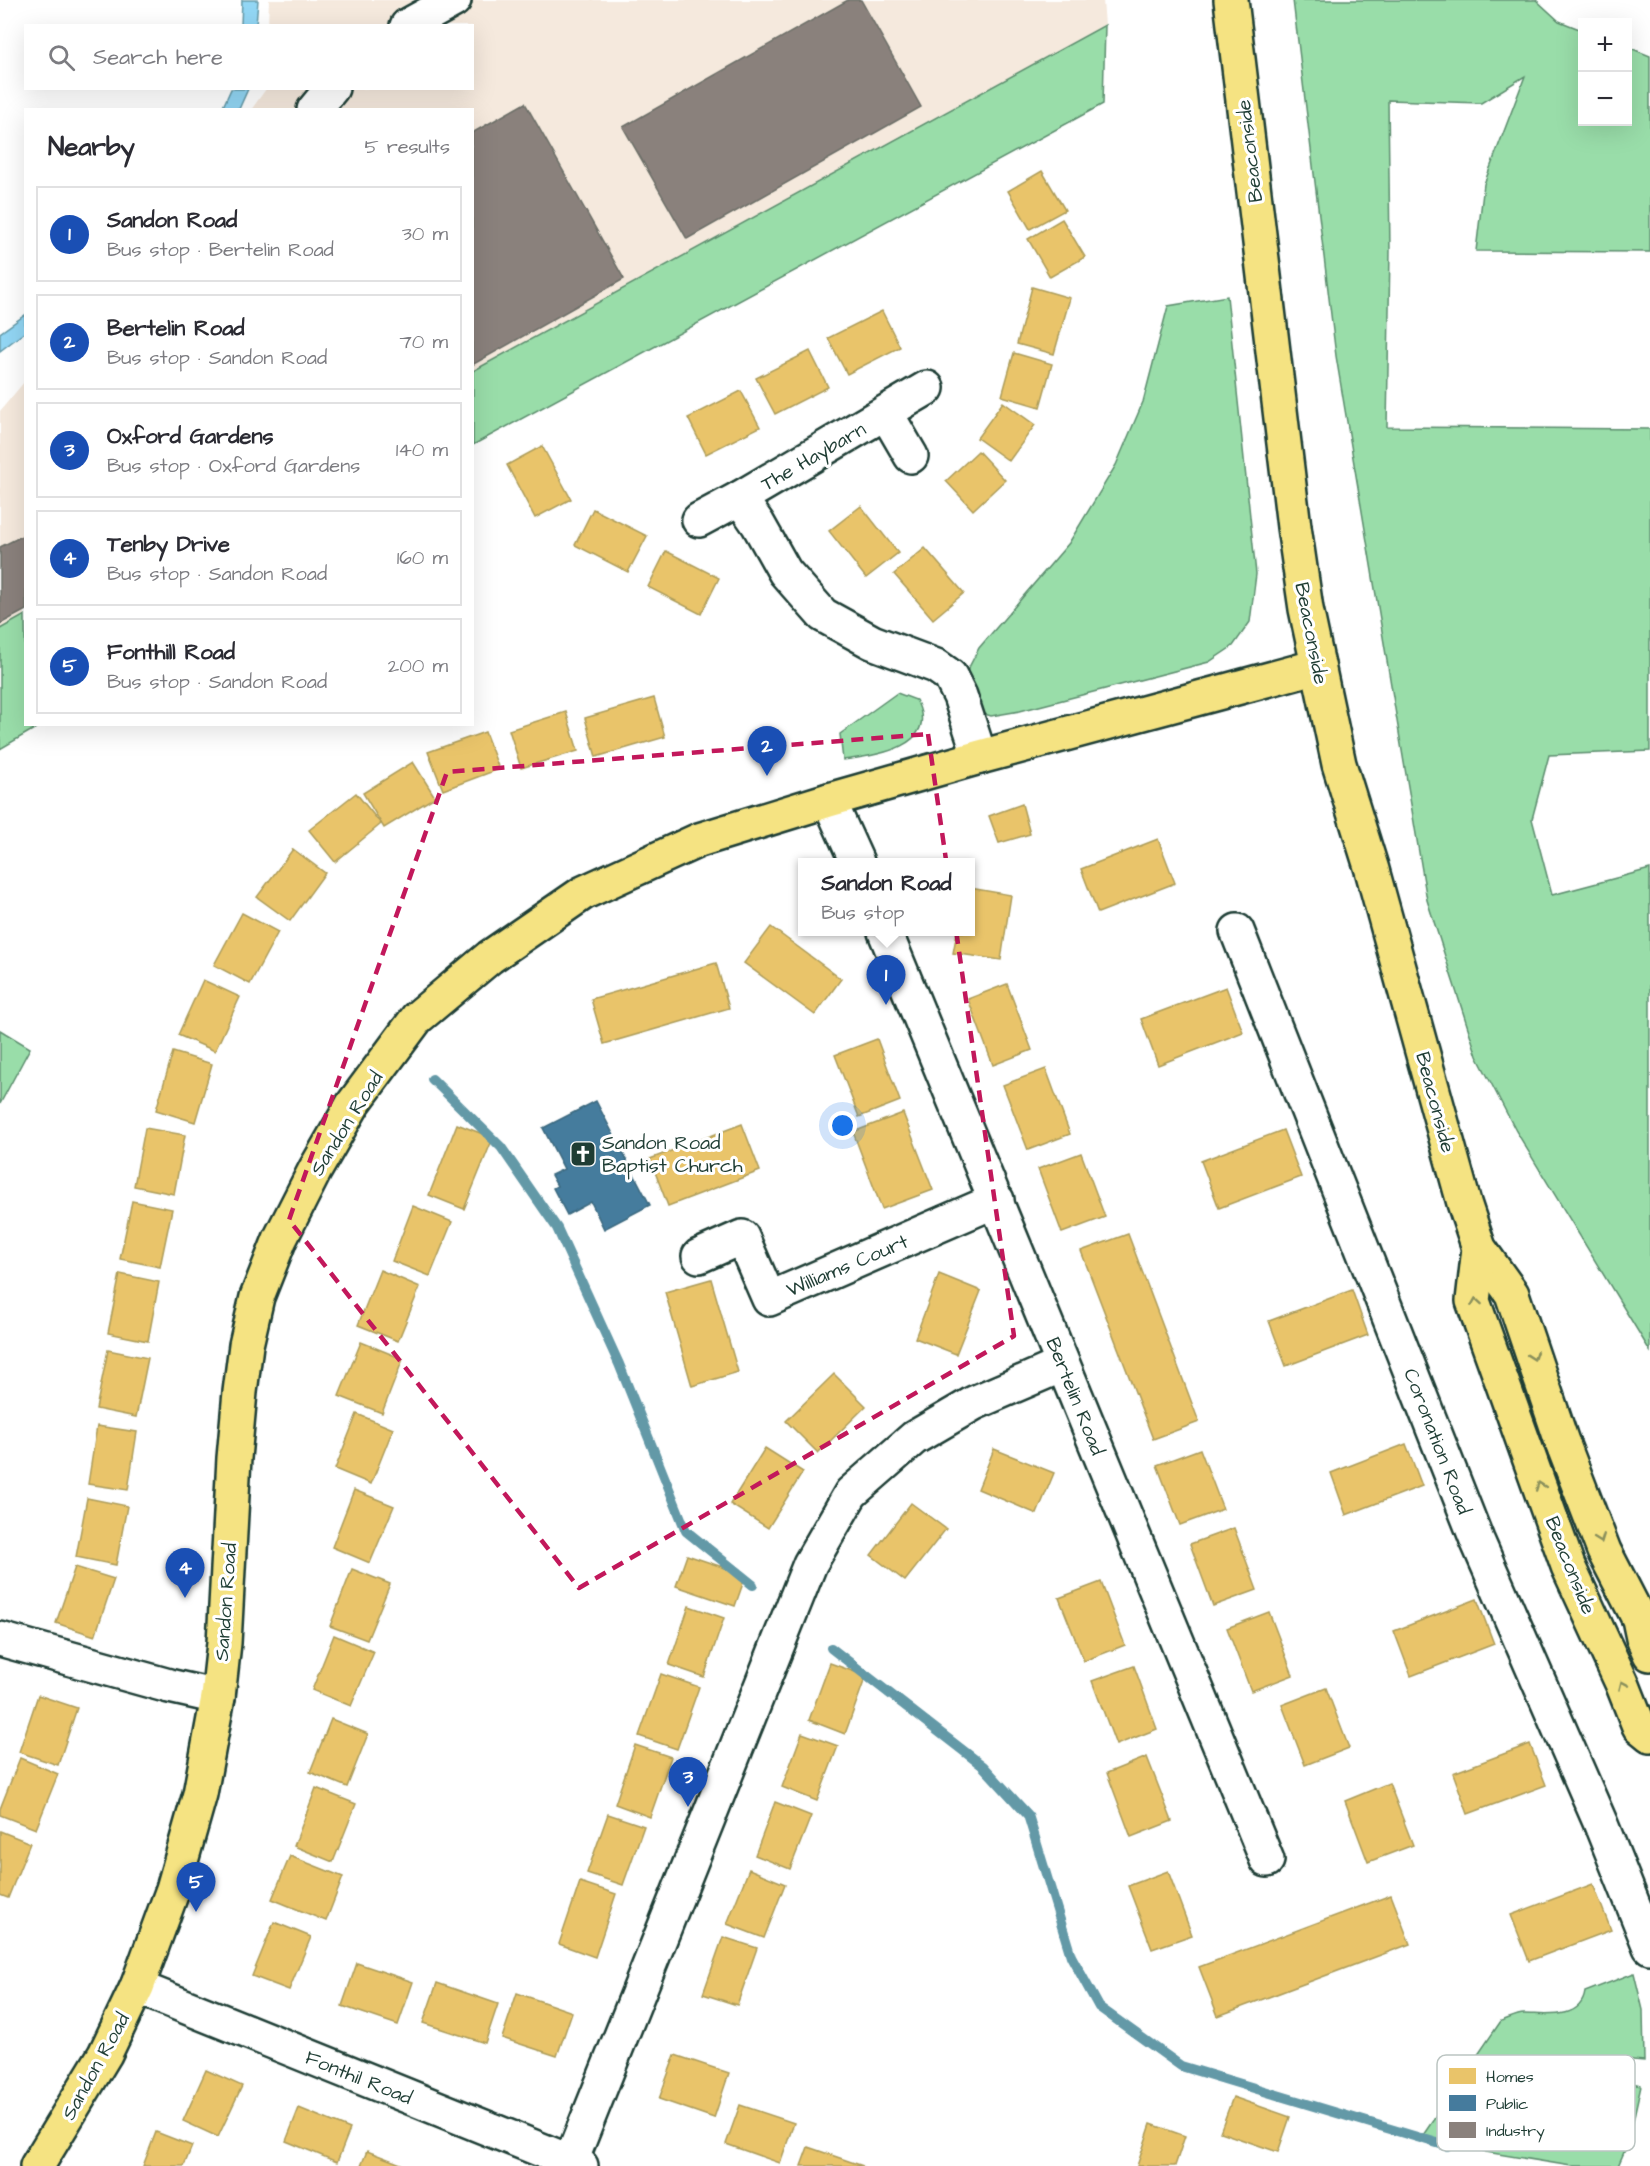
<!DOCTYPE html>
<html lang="en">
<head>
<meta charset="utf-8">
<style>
  :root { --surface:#fff; --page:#f7f7f7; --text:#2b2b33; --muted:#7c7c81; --line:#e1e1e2; --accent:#db2777 }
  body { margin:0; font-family:"Architects Daughter",sans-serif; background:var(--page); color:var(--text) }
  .controls { position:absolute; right:18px; top:18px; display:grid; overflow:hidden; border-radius:0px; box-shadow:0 6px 24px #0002 }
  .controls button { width:54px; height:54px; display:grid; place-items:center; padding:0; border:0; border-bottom:2px solid var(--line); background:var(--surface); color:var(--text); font:30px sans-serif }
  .you { position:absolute; left:843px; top:1126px; width:21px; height:21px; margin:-15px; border:4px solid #fff; border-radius:50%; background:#1a73e8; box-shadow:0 0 0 9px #1a73e833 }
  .badge { display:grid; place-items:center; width:39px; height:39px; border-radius:50%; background:var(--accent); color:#fff; font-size:20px; font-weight:700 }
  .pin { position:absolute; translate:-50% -50px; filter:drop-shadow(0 2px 3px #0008) }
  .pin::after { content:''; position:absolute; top:32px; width:21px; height:18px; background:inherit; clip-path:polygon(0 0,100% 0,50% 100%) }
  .popup { position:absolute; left:798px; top:858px; width:177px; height:78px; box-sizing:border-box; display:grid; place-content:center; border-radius:0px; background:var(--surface); filter:drop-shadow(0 2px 4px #0005); font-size:20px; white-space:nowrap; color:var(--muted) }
  .popup b { font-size:22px; color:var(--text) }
  .popup::after { content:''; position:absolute; left:50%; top:100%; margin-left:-12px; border:12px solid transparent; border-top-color:var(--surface) }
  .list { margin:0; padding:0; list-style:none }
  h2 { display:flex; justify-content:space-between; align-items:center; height:78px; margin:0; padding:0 24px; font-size:26px }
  h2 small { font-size:20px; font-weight:400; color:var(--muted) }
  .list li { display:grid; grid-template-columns:39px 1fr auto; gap:18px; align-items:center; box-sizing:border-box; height:96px; margin:0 12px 12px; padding:0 12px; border:2px solid var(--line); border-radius:0px }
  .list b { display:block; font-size:22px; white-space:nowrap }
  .list p { margin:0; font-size:20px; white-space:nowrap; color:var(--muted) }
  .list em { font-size:20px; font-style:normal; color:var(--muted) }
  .icon { flex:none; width:33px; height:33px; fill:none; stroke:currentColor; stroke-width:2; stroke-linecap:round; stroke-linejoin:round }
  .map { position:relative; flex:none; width:1650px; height:2166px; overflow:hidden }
  .search { position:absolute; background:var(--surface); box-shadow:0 6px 24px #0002; left:24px; top:24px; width:450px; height:66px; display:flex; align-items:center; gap:15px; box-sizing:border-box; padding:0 21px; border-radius:0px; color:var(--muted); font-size:22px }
  .panel { position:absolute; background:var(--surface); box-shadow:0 6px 24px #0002; left:24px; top:108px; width:450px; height:618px; border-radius:0px }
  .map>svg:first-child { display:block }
  .built { fill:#f5e9dd }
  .green { fill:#99dda9; stroke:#5c8d6e; stroke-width:1.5 }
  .water { fill:#92d6f4; stroke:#6499a7; stroke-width:1.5 }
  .homes { fill:#e9c46a; stroke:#ac9c5a; stroke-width:1.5 }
  .public { fill:#457b9d; stroke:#3a687e; stroke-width:1.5 }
  .industry { fill:#8a817c; stroke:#6a6d66; stroke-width:1.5 }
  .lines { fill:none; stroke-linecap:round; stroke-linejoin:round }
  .stream { stroke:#6499a7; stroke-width:10 }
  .minor-casing { stroke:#1f3d34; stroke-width:38 }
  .major-casing { stroke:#1f3d34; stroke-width:38 }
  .highway-casing { stroke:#1f3d34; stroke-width:38 }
  .minor { stroke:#fff; stroke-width:33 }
  .major { stroke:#f5e382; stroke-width:33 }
  .highway { stroke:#f5e382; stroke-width:33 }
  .oneway { stroke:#8a905b }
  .marked { fill:none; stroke:#c2185b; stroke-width:4.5; stroke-dasharray:12 8; stroke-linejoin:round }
  .labels { text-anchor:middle; stroke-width:6; stroke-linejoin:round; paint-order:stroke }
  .street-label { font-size:20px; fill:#1f3d34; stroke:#fff }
  .poi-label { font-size:20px; fill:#1f3d34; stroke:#fff; text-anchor:start }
  .key { fill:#fff; stroke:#bcc5c2; stroke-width:1.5 }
  .key-label { font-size:16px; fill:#1f3d34 }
</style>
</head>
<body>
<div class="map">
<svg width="1650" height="2166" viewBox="0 0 1650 2166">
  <rect width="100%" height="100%" fill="#fff"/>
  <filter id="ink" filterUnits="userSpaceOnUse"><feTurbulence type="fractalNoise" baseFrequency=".0167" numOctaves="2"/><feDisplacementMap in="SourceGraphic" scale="12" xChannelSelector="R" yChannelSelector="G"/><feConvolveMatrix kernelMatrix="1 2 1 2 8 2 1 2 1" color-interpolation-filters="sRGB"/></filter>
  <g filter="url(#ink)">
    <g class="built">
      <path d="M 269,0 L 1103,0 L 1105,25 L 473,371 L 472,110 L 251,110 L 266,89 L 472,88 L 472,26 L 268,25 Z"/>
      <path d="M 25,381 L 25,615 L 0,629 L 0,411 Z"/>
    </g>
    <g class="green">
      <path d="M 1293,0 L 1536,0 L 1559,21 L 1582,30 L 1582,122 L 1628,122 L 1628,47 L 1650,56 L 1650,252 L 1476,251 L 1484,184 L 1525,76 L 1481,103 L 1388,100 L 1390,251 L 1387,427 L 1650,429 L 1650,751 L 1549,755 L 1532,819 L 1552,895 L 1650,869 L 1650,1351 L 1516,1131 L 1477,1056 L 1427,900 L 1336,356 Z"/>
      <path d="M 1105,25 L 1103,104 L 473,445 L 473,371 Z"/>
      <path d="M 1227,296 L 1256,574 L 1250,622 L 1233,646 L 1209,662 L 1020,711 L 991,716 L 981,713 L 964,677 L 979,648 L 1069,543 L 1116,465 L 1143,402 L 1168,306 Z"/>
      <path d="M 25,615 L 26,724 L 41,725 L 0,749 L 0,629 Z"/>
      <path d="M 897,693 L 916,700 C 941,747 875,756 843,760 L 840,734 Z"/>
      <path d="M 0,1030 L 30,1048 L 0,1104 Z"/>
      <path d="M 1634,1973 L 1643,2010 L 1644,2061 L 1610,2058 L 1608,2072 L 1622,2079 L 1620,2089 L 1606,2081 L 1597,2081 L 1595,2105 L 1622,2113 L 1629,2103 L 1632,2083 L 1641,2085 L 1628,2143 L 1618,2166 L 1571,2166 L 1419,2141 L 1501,2021 C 1508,2019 1517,2014 1524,2014 C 1544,2014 1581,2021 1585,1992 Z"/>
    </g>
    <g class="water">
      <path d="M 242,0 L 258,0 L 256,25 L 241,25 Z"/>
      <path d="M 231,89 L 248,89 L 239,109 L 222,109 Z"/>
      <path d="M 25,315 L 25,332 L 0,351 L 0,333 Z"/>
    </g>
    <g class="homes">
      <path d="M 1042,171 L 1065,210 L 1030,229 L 1008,191 Z"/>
      <path d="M 1062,219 L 1085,257 L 1050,277 L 1028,239 Z"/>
      <path d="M 1032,287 L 1070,298 L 1054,354 L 1017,344 Z"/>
      <path d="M 882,311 L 900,347 L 847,374 L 828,338 Z"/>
      <path d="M 810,351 L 828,387 L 775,414 L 756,378 Z"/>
      <path d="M 1014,353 L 1052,364 L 1040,407 L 1002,396 Z"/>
      <path d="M 741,391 L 760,427 L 706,454 L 688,418 Z"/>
      <path d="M 1003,402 L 1035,425 L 1009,461 L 977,438 Z"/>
      <path d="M 542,446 L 571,499 L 535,518 L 507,465 Z"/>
      <path d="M 978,451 L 1005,480 L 973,510 L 946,481 Z"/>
      <path d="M 861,506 L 898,553 L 866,578 L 829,531 Z"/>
      <path d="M 593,509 L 647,536 L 628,572 L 575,545 Z"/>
      <path d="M 925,548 L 964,593 L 933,619 L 894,574 Z"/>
      <path d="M 666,551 L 719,578 L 701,614 L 648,587 Z"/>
      <path d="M 654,698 L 665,737 L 596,757 L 585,718 Z"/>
      <path d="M 566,712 L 578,751 L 521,768 L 509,730 Z"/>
      <path d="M 485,732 L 499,769 L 443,790 L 428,752 Z"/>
      <path d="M 413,762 L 435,797 L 384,828 L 363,793 Z"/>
      <path d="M 356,793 L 381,824 L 335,862 L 309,830 Z"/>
      <path d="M 1022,804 L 1030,834 L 999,843 L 989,816 Z"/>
      <path d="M 1158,839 L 1175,883 L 1098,913 L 1081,869 Z"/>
      <path d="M 293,849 L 325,873 L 290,921 L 257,897 Z"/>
      <path d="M 970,888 L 1011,895 L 1001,960 L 953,953 L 957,932 L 970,932 Z"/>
      <path d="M 242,913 L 278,932 L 250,984 L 214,965 Z"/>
      <path d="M 771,927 L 841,979 L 815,1015 L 744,963 Z"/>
      <path d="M 716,963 L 729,1008 L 604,1044 L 591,999 Z"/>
      <path d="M 203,980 L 240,997 L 215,1051 L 178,1035 Z"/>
      <path d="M 1007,984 L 1032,1050 L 993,1065 L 968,999 Z"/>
      <path d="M 1226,987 L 1243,1032 L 1158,1065 L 1141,1019 Z"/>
      <path d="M 877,1039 L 900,1101 L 859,1117 L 835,1055 Z"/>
      <path d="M 173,1052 L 212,1064 L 195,1122 L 156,1110 Z"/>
      <path d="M 1046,1069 L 1070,1134 L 1028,1150 L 1003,1085 Z"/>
      <path d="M 903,1113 L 933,1190 L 882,1209 L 853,1132 Z"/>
      <path d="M 457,1124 L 493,1138 L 464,1209 L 429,1195 Z"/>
      <path d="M 742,1124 L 760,1171 L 668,1206 L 650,1159 Z"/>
      <path d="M 145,1128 L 185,1135 L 174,1194 L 134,1186 Z"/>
      <path d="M 1283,1130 L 1301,1177 L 1219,1208 L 1201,1161 Z"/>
      <path d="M 1081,1153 L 1105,1217 L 1062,1233 L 1038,1169 Z"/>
      <path d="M 132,1201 L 172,1209 L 160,1267 L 120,1259 Z"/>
      <path d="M 413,1206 L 452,1222 L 430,1276 L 392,1261 Z"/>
      <path d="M 1128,1234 L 1199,1422 L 1153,1439 L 1081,1251 Z"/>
      <path d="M 380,1270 L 420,1287 L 398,1341 L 358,1325 Z"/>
      <path d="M 120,1274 L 159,1282 L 148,1341 L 108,1333 Z"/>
      <path d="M 939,1274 L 981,1291 L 956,1354 L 915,1338 Z"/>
      <path d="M 711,1279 L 738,1372 L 692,1386 L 665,1292 Z"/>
      <path d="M 1352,1290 L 1368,1335 L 1286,1366 L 1269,1321 Z"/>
      <path d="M 361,1342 L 403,1359 L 382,1413 L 339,1396 Z"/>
      <path d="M 108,1350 L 148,1358 L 136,1417 L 96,1409 Z"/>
      <path d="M 834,1374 L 866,1406 L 818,1453 L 786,1421 Z"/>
      <path d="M 357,1414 L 393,1429 L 371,1484 L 335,1469 Z"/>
      <path d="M 97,1426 L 137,1432 L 128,1490 L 88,1484 Z"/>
      <path d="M 1406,1444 L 1422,1486 L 1346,1515 L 1331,1473 Z"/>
      <path d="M 765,1448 L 803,1472 L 768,1528 L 730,1504 Z"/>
      <path d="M 994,1449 L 1054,1473 L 1037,1514 L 978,1489 Z"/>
      <path d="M 1200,1449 L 1223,1509 L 1180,1525 L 1157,1465 Z"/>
      <path d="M 354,1490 L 394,1506 L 370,1563 L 332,1547 Z"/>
      <path d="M 87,1498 L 127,1506 L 116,1565 L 76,1557 Z"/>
      <path d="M 911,1503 L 946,1529 L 905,1581 L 871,1555 Z"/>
      <path d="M 1234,1528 L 1257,1590 L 1213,1606 L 1190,1544 Z"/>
      <path d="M 687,1555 L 746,1575 L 735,1606 L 676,1586 Z"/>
      <path d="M 75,1567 L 114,1579 L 95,1636 L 56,1623 Z"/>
      <path d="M 352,1569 L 390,1584 L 367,1640 L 330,1626 Z"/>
      <path d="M 1101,1582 L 1125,1645 L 1084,1661 L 1059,1598 Z"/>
      <path d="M 1477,1599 L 1494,1644 L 1411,1676 L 1394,1631 Z"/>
      <path d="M 689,1606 L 724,1618 L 704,1677 L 669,1665 Z"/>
      <path d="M 1269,1612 L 1293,1675 L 1251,1691 L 1227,1628 Z"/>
      <path d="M 334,1635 L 374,1652 L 351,1706 L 312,1690 Z"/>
      <path d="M 830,1663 L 866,1676 L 845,1734 L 809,1720 Z"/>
      <path d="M 1134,1666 L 1157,1729 L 1116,1745 L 1092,1681 Z"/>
      <path d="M 661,1674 L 699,1687 L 677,1749 L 639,1736 Z"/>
      <path d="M 1326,1688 L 1349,1748 L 1305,1765 L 1282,1705 Z"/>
      <path d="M 38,1695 L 77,1708 L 58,1765 L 19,1752 Z"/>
      <path d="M 331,1719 L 368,1734 L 347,1787 L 310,1772 Z"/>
      <path d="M 802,1733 L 838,1746 L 817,1801 L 782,1787 Z"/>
      <path d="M 1530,1744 L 1546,1785 L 1468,1814 L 1453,1773 Z"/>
      <path d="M 635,1745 L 671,1757 L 650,1817 L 615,1804 Z"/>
      <path d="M 1147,1757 L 1172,1821 L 1131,1837 L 1107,1773 Z"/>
      <path d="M 20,1758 L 58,1774 L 36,1829 L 0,1815 L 0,1809 Z"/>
      <path d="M 1389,1783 L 1413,1845 L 1368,1862 L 1345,1801 Z"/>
      <path d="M 316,1788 L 356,1804 L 333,1862 L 294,1846 Z"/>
      <path d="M 775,1802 L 811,1816 L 790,1869 L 755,1855 Z"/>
      <path d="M 608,1814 L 644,1826 L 623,1885 L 587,1873 Z"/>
      <path d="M 0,1831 L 30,1843 L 8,1898 L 0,1895 Z"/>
      <path d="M 290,1856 L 343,1877 L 326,1921 L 272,1899 Z"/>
      <path d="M 749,1869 L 785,1884 L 764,1938 L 727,1924 Z"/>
      <path d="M 1168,1871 L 1192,1935 L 1152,1949 L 1128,1886 Z"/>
      <path d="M 580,1882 L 616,1894 L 595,1957 L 559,1944 Z"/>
      <path d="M 1593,1884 L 1611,1930 L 1529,1961 L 1511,1915 Z"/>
      <path d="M 1391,1895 L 1410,1944 L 1218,2016 L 1199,1967 Z"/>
      <path d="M 274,1922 L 311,1937 L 289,1990 L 252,1976 Z"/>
      <path d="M 723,1937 L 757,1948 L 737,2005 L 703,1994 Z"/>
      <path d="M 357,1963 L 413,1982 L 398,2025 L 342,2006 Z"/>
      <path d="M 437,1983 L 498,2004 L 485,2043 L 423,2023 Z"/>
      <path d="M 517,1993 L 572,2012 L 557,2056 L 502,2038 Z"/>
      <path d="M 675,2055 L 729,2073 L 714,2118 L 659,2099 Z"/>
      <path d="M 206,2070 L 242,2086 L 218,2137 L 183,2121 Z"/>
      <path d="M 1233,2097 L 1290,2117 L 1278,2152 L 1220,2132 Z"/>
      <path d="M 740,2105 L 794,2123 L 780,2163 L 726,2144 Z"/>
      <path d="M 299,2108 L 350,2129 L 337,2162 L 286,2141 Z"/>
      <path d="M 1151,2124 L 1185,2136 L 1175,2166 L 1137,2166 Z"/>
      <path d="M 156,2132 L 192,2146 L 184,2166 L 143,2166 Z"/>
      <path d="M 808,2147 L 863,2166 L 801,2166 Z"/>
      <path d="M 367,2151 L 406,2166 L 361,2166 Z"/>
    </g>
    <path class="public" d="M 596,1101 L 650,1205 L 604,1229 L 591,1202 L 567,1215 L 553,1188 L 557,1186 L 551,1175 L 564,1169 L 543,1128 Z"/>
    <g class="industry">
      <path d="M 848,0 L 861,0 L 921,107 L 687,239 L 623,127 Z"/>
      <path d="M 525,103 L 624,279 L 472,365 L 472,133 Z"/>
      <path d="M 26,534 L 26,610 L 0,624 L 0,547 Z"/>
    </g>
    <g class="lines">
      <g class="stream">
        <path d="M 432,1079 L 501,1147 L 557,1228 L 619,1364 L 686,1531 L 753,1585"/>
        <path d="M 831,1648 L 983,1766 L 1028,1815 L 1071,1956 L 1099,2007 L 1181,2066 L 1447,2146"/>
      </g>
      <g class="minor-casing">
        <g id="minor">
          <path d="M 407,26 L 454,0"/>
          <path d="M 314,110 L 332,88"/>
          <path d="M 927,388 L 740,498 L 758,524 L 785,572 L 823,615 L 872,642 L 936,666 L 950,676 L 960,696 L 980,757"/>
          <path d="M 886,413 L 911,456"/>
          <path d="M 699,520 L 740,498"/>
          <path d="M 829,800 L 857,862"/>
          <path d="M 1237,931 L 1477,1540 L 1600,1822 L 1650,1947"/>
          <path d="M 885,932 L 1267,1860"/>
          <path d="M 699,1256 L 742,1237 L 769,1299 L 997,1200"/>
          <path d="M 0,1639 L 169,1686 L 218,1697"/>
          <path d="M 137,1987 L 581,2166"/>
          <path d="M 569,2166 L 810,1564 L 851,1493 L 914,1438 L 974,1403 L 1062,1365"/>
        </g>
      </g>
      <g class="major-casing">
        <path id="major" d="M 37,2166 L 105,2054 L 137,1987 L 173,1889 L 200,1794 L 218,1697 L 224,1643 L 234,1458 L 240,1392 L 246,1345 L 257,1297 L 280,1239 L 315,1170 L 353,1104 L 417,1018 L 490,957 L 583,893 L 699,840 L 829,800 L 980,757 L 1318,666"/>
      </g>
      <g class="highway-casing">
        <g id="highway">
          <path d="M 1231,0 L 1294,527 L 1306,609 L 1339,764 L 1372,870 L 1464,1203 L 1479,1248 L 1512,1294 L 1562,1442 L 1604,1551 L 1639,1619 L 1643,1638 L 1650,1654"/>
          <path d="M 1479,1248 L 1473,1301 L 1568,1566 L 1622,1683 L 1639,1726 L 1650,1735"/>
        </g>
      </g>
      <use href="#minor" class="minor"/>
      <use href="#major" class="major"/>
      <use href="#highway" class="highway"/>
    </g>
    <defs><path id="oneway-chevron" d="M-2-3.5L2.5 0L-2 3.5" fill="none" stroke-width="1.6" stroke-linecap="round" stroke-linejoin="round" transform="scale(1.5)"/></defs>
    <g class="oneway">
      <use href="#oneway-chevron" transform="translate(1476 1302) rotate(-99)"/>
      <use href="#oneway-chevron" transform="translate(1533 1356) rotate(71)"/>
      <use href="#oneway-chevron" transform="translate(1540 1486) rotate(-110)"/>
      <use href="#oneway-chevron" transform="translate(1600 1539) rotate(69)"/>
      <use href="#oneway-chevron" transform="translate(1623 1685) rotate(-114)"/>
    </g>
  </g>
  <path class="marked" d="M 928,734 L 1014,1336 L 579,1588 L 289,1220 L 447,772 Z"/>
  <defs>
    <g id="church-square" transform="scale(1.35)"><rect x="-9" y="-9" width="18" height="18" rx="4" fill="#1f3d34" stroke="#fff"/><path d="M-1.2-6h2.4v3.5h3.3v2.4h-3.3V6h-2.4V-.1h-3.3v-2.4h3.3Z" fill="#fff"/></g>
  </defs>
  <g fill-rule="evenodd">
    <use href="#church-square" x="583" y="1154"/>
  </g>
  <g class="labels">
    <g class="street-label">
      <text transform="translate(1249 151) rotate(-97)" y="7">Beaconside</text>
      <text transform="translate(813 456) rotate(-30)" y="7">The Haybarn</text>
      <text transform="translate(1312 633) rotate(79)" y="7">Beaconside</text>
      <text transform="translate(1436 1102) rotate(75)" y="7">Beaconside</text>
      <text transform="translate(346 1123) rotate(-58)" y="7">Sandon Road</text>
      <text transform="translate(847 1265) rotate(-23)" y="7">Williams Court</text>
      <text transform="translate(1076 1396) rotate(68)" y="7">Bertelin Road</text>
      <text transform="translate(1438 1441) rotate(69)" y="7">Coronation Road</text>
      <text transform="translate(1571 1565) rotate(68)" y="7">Beaconside</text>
      <text transform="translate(225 1602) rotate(-86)" y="7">Sandon Road</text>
      <text transform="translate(95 2066) rotate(-61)" y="7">Sandon Road</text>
      <text transform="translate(359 2077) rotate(22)" y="7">Fonthil Road</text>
    </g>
    <g class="poi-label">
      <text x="602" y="1149">Sandon Road<tspan x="602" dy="23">Baptist Church</tspan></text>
    </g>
  </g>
  <rect x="1437" y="2055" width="198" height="96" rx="9" class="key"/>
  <rect x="1449" y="2068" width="27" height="16" fill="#e9c46a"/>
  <rect x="1449" y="2095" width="27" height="16" fill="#457b9d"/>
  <rect x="1449" y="2122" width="27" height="16" fill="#8a817c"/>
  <g class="key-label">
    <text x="1486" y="2082">Homes</text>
    <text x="1486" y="2109">Public</text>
    <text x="1486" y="2136">Industry</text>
  </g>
</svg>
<div class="controls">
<button>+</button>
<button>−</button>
</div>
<div class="you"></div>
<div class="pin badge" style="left:886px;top:1005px;background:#1a4fb4">1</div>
<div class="popup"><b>Sandon Road</b>Bus stop</div>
<div class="pin badge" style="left:767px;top:776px;background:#1a4fb4">2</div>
<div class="pin badge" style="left:688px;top:1807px;background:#1a4fb4">3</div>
<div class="pin badge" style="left:185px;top:1598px;background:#1a4fb4">4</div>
<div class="pin badge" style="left:196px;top:1912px;background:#1a4fb4">5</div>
<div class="search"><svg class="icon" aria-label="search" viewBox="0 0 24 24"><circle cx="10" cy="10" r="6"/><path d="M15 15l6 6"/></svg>Search here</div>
<section class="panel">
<h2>Nearby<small>5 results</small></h2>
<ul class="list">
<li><span class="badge" style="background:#1a4fb4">1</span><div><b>Sandon Road</b><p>Bus stop · Bertelin Road</p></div><em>30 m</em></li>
<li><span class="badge" style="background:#1a4fb4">2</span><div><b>Bertelin Road</b><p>Bus stop · Sandon Road</p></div><em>70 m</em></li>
<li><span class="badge" style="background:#1a4fb4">3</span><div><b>Oxford Gardens</b><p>Bus stop · Oxford Gardens</p></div><em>140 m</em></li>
<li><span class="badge" style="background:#1a4fb4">4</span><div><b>Tenby Drive</b><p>Bus stop · Sandon Road</p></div><em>160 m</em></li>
<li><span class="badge" style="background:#1a4fb4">5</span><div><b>Fonthill Road</b><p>Bus stop · Sandon Road</p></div><em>200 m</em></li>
</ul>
</section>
</div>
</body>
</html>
